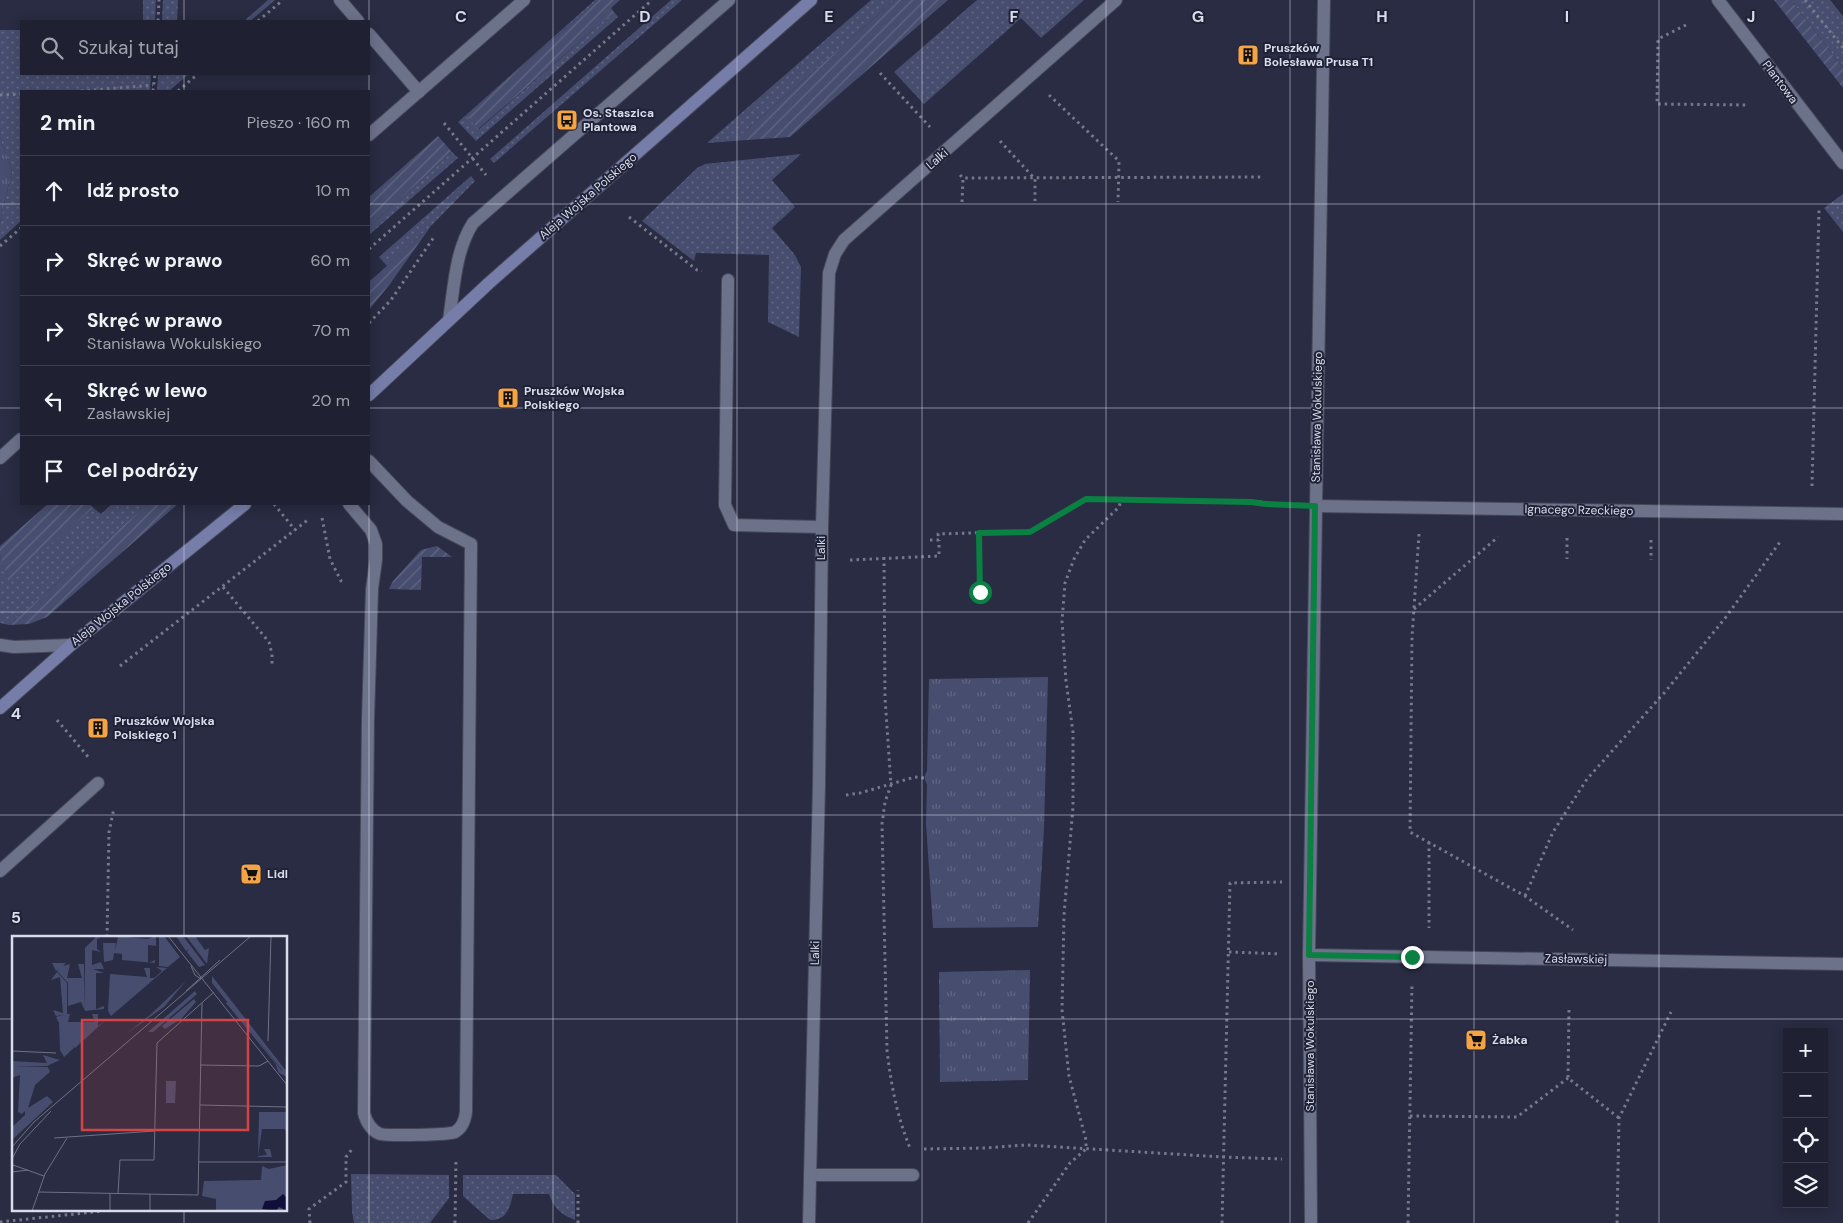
<!DOCTYPE html>
<html lang="pl">
<head>
<meta charset="utf-8">
<style>
  :root { --surface:#1f2132; --page:#2c2e3e; --text:#f1f3f6; --muted:#a1a3ac; --line:#3c3e4d }
  body { margin:0; font-family:"DM Sans",sans-serif; background:var(--page); color:var(--text) }
  .controls { position:absolute; right:15px; bottom:15px; display:grid; overflow:hidden; border-radius:0px; box-shadow:0 2px 12px #0003 }
  .controls button { width:45px; height:45px; display:grid; place-items:center; padding:0; border:0; border-bottom:1px solid var(--line); background:var(--surface); color:var(--text); font:25px sans-serif }
  .stop { position:absolute; width:15px; height:15px; margin:-11px; border:4px solid #0b8043; border-radius:50%; background:#fff }
  .stop.end { background:#0b8043; border-color:#fff; box-shadow:0 1px 5px #0008 }
  .list { margin:0; padding:0; list-style:none }
  h2 { display:flex; justify-content:space-between; align-items:center; height:65px; margin:0; padding:0 20px; font-size:21px }
  h2 small { font-size:16px; font-weight:400; color:var(--muted) }
  .list li { display:grid; grid-template-columns:32px 1fr auto; gap:15px; align-items:center; box-sizing:border-box; height:70px; padding:0 20px; border-top:1px solid var(--line) }
  .list b { display:block; font-size:19px; white-space:nowrap }
  .list p { margin:0; font-size:16px; white-space:nowrap; color:var(--muted) }
  .list em { font-size:16px; font-style:normal; color:var(--muted) }
  .icon { flex:none; width:28px; height:28px; fill:none; stroke:currentColor; stroke-width:2; stroke-linecap:round; stroke-linejoin:round }
  .map { position:relative; flex:none; width:1843px; height:1223px; overflow:hidden }
  .search { position:absolute; background:var(--surface); box-shadow:0 2px 12px #0003; left:20px; top:20px; width:350px; height:55px; display:flex; align-items:center; gap:12px; box-sizing:border-box; padding:0 18px; border-radius:0px; color:var(--muted); font-size:19px }
  .panel { position:absolute; background:var(--surface); box-shadow:0 2px 12px #0003; left:20px; top:90px; width:350px; height:415px; border-radius:0px }
  .map>svg:first-child { display:block }
  .grass { fill:url(#grass-dots) }
  .park { fill:url(#park-tufts) }
  .garden { fill:url(#garden-furrows) }
  .lines { fill:none; stroke-linecap:round; stroke-linejoin:round }
  .lane-casing { stroke:#46485a; stroke-width:14 }
  .street-casing { stroke:#46485a; stroke-width:14 }
  .secondary-casing { stroke:#46485a; stroke-width:14 }
  .path { stroke:#76798c; stroke-width:3; stroke-dasharray:2.5 4; stroke-linecap:butt }
  .lane { stroke:#6d728b; stroke-width:12 }
  .street { stroke:#6d728b; stroke-width:12 }
  .secondary { stroke:#767da8; stroke-width:12 }
  .route { stroke:#0b8043; stroke-width:6 }
  .grid { fill:none; stroke:#d9dcea; stroke-width:1; stroke-opacity:0.55 }
  .labels { text-anchor:middle; stroke-width:4; stroke-linejoin:round; paint-order:stroke }
  .poi-label { font-size:12px; font-weight:bold; fill:#d9dcea; stroke:#1f2237; text-anchor:start }
  .street-label { font-size:12px; fill:#d9dcea; stroke:#1f2237 }
  .inset-road { fill:none; stroke:#6f7285; stroke-width:1 }
  .view { fill:#d64345; fill-opacity:0.15; stroke:#d64345; stroke-width:2.5 }
  .inset-edge { fill:none; stroke:#d9dcea; stroke-width:2.5 }
  .grid-label { font-size:16px; text-anchor:middle; font-weight:bold; fill:#d9dcea; stroke:#1f2237; stroke-width:4; stroke-linejoin:round; paint-order:stroke }
</style>
</head>
<body>
<div class="map">
<svg width="1843" height="1223" viewBox="0 0 1843 1223">
  <defs>
    <pattern id="grass-dots" width="8" height="8" patternUnits="userSpaceOnUse" patternTransform="scale(1.25)"><rect width="8" height="8" fill="#474d6e"/><path d="M2 2h.1M6 6h.1" fill="none" stroke="#616683" stroke-width="1.8" stroke-linecap="round"/></pattern>
    <pattern id="park-tufts" width="24" height="20" patternUnits="userSpaceOnUse" patternTransform="scale(1.25)"><rect width="24" height="20" fill="#474d6e"/><path d="M3 7l-1-3M5 7V3M7 7l1-3M15 17l-1-3M17 17v-4M19 17l1-3" fill="none" stroke="#616683"/></pattern>
    <pattern id="garden-furrows" width="10" height="10" patternUnits="userSpaceOnUse" patternTransform="scale(1.25)"><rect width="10" height="10" fill="#474d6e"/><path d="M-1 1l2-2M0 10L10 0M9 11l2-2" fill="none" stroke="#616683"/></pattern>
  </defs>
  <rect width="100%" height="100%" fill="#292c42"/>
  <g class="grass">
    <path d="M 143,0 L 156,0 L 155,21 L 143,21 Z"/>
    <path d="M 163,0 L 178,0 L 177,21 L 162,21 Z"/>
    <path d="M 268,0 L 275,0 L 250,21 L 244,21 Z"/>
    <path d="M 595,0 L 598,0 L 466,115 L 479,129 L 614,12 L 618,17 L 476,141 L 458,122 Z"/>
    <path d="M 671,0 L 682,0 L 494,163 L 490,159 Z"/>
    <path d="M 871,0 L 895,0 L 734,141 L 707,143 Z"/>
    <path d="M 977,0 L 1084,0 L 1041,38 L 1021,18 L 924,104 L 894,72 Z"/>
    <path d="M 1791,0 L 1830,0 L 1843,16 L 1843,68 Z"/>
    <path d="M 0,30 L 21,30 L 21,74 L 151,74 L 150,91 L 21,91 L 21,221 L 0,240 L 0,222 L 12,171 L 0,138 Z"/>
    <path d="M 158,74 L 189,74 L 169,91 L 157,91 Z"/>
    <path d="M 452,152 L 458,158 L 369,235 L 369,227 Z"/>
    <path d="M 801,154 L 772,180 L 795,207 L 772,228 L 795,255 L 801,267 L 799,337 L 768,322 L 769,255 L 696,253 L 694,261 L 642,221 L 697,168 L 705,164 Z"/>
    <path d="M 471,176 L 475,181 L 431,226 L 387,266 L 379,257 Z"/>
    <path d="M 1843,194 L 1843,232 L 1824,208 Z"/>
    <path d="M 89,504 L 101,514 L 112,504 L 148,504 L 9,625 L 0,623 L 0,555 L 8,580 L 92,508 Z"/>
    <path d="M 351,1174 L 449,1175 L 449,1198 L 430,1223 L 354,1223 L 352,1211 Z"/>
    <path d="M 463,1175 L 556,1175 L 575,1194 L 575,1220 C 560,1214 554,1208 549,1194 L 513,1194 C 510,1207 507,1221 490,1220 L 463,1196 Z"/>
  </g>
  <g class="park">
    <path d="M 0,138 L 12,171 L 0,222 Z"/>
    <path d="M 1048,677 L 1044,829 L 1038,927 L 933,928 L 926,824 L 927,784 C 924,780 924,775 927,771 L 929,679 Z"/>
    <path d="M 1030,970 L 1028,1080 L 940,1082 L 939,972 Z"/>
  </g>
  <g class="garden">
    <path d="M 598,0 L 620,0 L 611,8 L 614,12 L 478,129 L 466,115 Z"/>
    <path d="M 895,0 L 948,0 L 790,137 L 734,141 Z"/>
    <path d="M 1774,0 L 1791,0 L 1843,68 L 1843,88 Z"/>
    <path d="M 438,136 L 452,152 L 369,227 L 369,197 Z"/>
    <path d="M 431,226 L 390,284 L 369,310 L 369,282 Z"/>
    <path d="M 48,504 L 89,504 L 93,508 L 8,581 L 0,555 L 0,546 Z"/>
    <path d="M 148,504 L 178,504 L 47,617 L 29,624 L 9,625 Z"/>
    <path d="M 437,546 L 452,557 L 422,557 L 421,590 L 389,589 L 393,581 L 421,550 Z"/>
  </g>
  <g class="lines">
    <g class="lane-casing">
      <g id="lane">
        <path d="M 340,0 L 358,21"/>
        <path d="M 369,34 L 419,92"/>
        <path d="M 369,135 L 524,0"/>
        <path d="M 728,280 L 725,505 L 734,525 L 822,527"/>
        <path d="M 449,320 C 454,288 455,251 473,223 L 729,0"/>
        <path d="M 0,458 L 21,439"/>
        <path d="M 349,504 L 371,530 L 376,544 L 376,560 L 372,589 L 368,719 L 364,1113 C 366,1122 372,1131 380,1134 C 389,1136 448,1135 455,1132 C 462,1128 465,1120 466,1112 L 471,544 L 438,527 L 407,501 L 369,461"/>
        <path d="M 0,645 L 14,647 L 71,645"/>
        <path d="M 0,871 L 98,783"/>
        <path d="M 810,1175 L 913,1175"/>
      </g>
    </g>
    <g class="street-casing">
      <g id="street">
        <path d="M 1718,0 L 1843,163"/>
        <path d="M 1315,506 L 1843,514"/>
        <path d="M 1309,955 L 1843,964"/>
        <path d="M 809,1223 L 819,784 L 822,527 L 829,273 L 835,254 L 844,240 L 1116,0"/>
        <path d="M 1311,1223 L 1309,955 L 1324,0"/>
      </g>
    </g>
    <g class="secondary-casing">
      <g id="secondary">
        <path d="M 369,395 L 489,283 L 811,0"/>
        <path d="M 0,708 L 71,645 L 245,504"/>
      </g>
    </g>
    <g class="path">
      <path d="M 1805,0 L 1843,48"/>
      <path d="M 158,21 L 159,0"/>
      <path d="M 258,21 L 283,0"/>
      <path d="M 1686,25 L 1658,39 L 1657,104 L 1748,105"/>
      <path d="M 880,73 L 930,127"/>
      <path d="M 81,91 L 153,85"/>
      <path d="M 153,91 L 155,74"/>
      <path d="M 178,91 L 198,74"/>
      <path d="M 0,95 L 21,94"/>
      <path d="M 1049,95 L 1119,161 L 1118,202"/>
      <path d="M 444,123 L 486,175"/>
      <path d="M 1000,141 L 1035,179 L 1035,201"/>
      <path d="M 960,175 L 963,178 L 1263,177"/>
      <path d="M 962,202 L 963,178"/>
      <path d="M 629,217 L 697,270 L 702,271"/>
      <path d="M 0,246 L 21,228"/>
      <path d="M 369,249 L 652,0"/>
      <path d="M 369,323 L 391,300 L 434,237"/>
      <path d="M 1812,486 L 1819,210"/>
      <path d="M 274,504 L 295,530"/>
      <path d="M 322,518 L 330,559 L 341,581 L 344,583"/>
      <path d="M 979,533 L 980,592"/>
      <path d="M 1419,534 L 1412,637 L 1410,832 L 1525,896 L 1573,930"/>
      <path d="M 1567,538 L 1567,559"/>
      <path d="M 930,540 L 939,540 L 938,534 L 1030,531 L 1086,499 L 1251,501 L 1289,505"/>
      <path d="M 1651,540 L 1651,560"/>
      <path d="M 884,557 L 885,698 L 891,785 L 885,802 L 882,824 L 887,1050 C 891,1085 897,1116 910,1148"/>
      <path d="M 850,560 L 939,556 L 939,540"/>
      <path d="M 223,587 L 269,642 L 272,654 L 272,666"/>
      <path d="M 1414,609 L 1498,537"/>
      <path d="M 120,666 L 309,519"/>
      <path d="M 57,720 L 89,758"/>
      <path d="M 846,795 L 860,793 L 915,777 L 925,778"/>
      <path d="M 1429,842 L 1429,928"/>
      <path d="M 1525,896 L 1553,832 L 1587,779 L 1665,692 L 1726,617 L 1780,542"/>
      <path d="M 107,937 L 109,832 L 114,808"/>
      <path d="M 1229,952 L 1281,954"/>
      <path d="M 1569,1010 L 1568,1078 L 1619,1118"/>
      <path d="M 1410,1116 L 1517,1117 L 1568,1078"/>
      <path d="M 924,1149 L 984,1148 L 1026,1145 L 1223,1157 L 1282,1159"/>
      <path d="M 0,1222 L 103,1211 L 103,1209"/>
      <path d="M 310,1223 L 309,1209 L 346,1182 L 346,1157 L 353,1148"/>
      <path d="M 455,1223 L 456,1159"/>
      <path d="M 578,1223 L 578,1190"/>
      <path d="M 1028,1223 L 1070,1163 L 1086,1149 L 1086,1140 L 1069,1076 L 1062,1010 L 1064,915 L 1073,807 L 1073,732 L 1066,681 L 1062,621 L 1065,583 L 1074,559 L 1085,540 L 1119,507 L 1121,500"/>
      <path d="M 1222,1223 L 1230,883 L 1282,882"/>
      <path d="M 1408,1223 L 1412,984"/>
      <path d="M 1617,1223 L 1619,1118 L 1671,1012"/>
    </g>
    <use href="#lane" class="lane"/>
    <use href="#street" class="street"/>
    <use href="#secondary" class="secondary"/>
  </g>
  <g class="lines">
    <path class="route" d="M 980,592 L 979,533 L 1030,532 L 1086,499 L 1251,502 L 1266,504 L 1315,506 L 1309,955 L 1412,957"/>
  </g>
  <path class="grid" d="M 184,0 L 184,21M 369,0 L 369,21M 553,0 L 553,1223M 737,0 L 737,1223M 922,0 L 922,1223M 1106,0 L 1106,1223M 1290,0 L 1290,1223M 1474,0 L 1474,1223M 1659,0 L 1659,1223M 184,74 L 184,91M 369,74 L 369,91M 0,204 L 21,204M 369,204 L 1843,204M 0,408 L 21,408M 369,408 L 1843,408M 184,504 L 184,937M 369,504 L 369,1223M 0,612 L 1843,612M 0,815 L 1843,815M 0,1019 L 14,1019M 286,1019 L 1843,1019M 184,1209 L 184,1223"/>
  <defs>
    <g id="building-square" transform="scale(1.125)"><rect x="-9" y="-9" width="18" height="18" rx="4" fill="#f4a345" stroke="#1f2237"/><path d="M-4-6H4V6H1V3H-1V6H-4ZM-2.5-4.3h1.7v1.8h-1.7ZM.8-4.3h1.7v1.8H.8ZM-2.5-1h1.7V.8h-1.7ZM.8-1h1.7V.8H.8Z" fill="#111"/></g>
    <g id="bus-square" transform="scale(1.125)"><rect x="-9" y="-9" width="18" height="18" rx="4" fill="#f4a345" stroke="#1f2237"/><path d="M-5-6H5V4H4V6H2V4H-2V6H-4V4H-5ZM-3.5-4V0h7V-4ZM-3.5 1.2v1.5H-2V1.2ZM2 1.2v1.5H3.5V1.2Z" fill="#111"/></g>
    <g id="supermarket-square" transform="scale(1.125)"><rect x="-9" y="-9" width="18" height="18" rx="4" fill="#f4a345" stroke="#1f2237"/><path d="M-6-5.5h2.5l.6 2H6L4.5 2H-2.5L-4.4-4H-6ZM-1.5 3.2a1.3 1.3 0 1 0 .1 0ZM3 3.2a1.3 1.3 0 1 0 .1 0Z" fill="#111"/></g>
  </defs>
  <g fill-rule="evenodd">
    <use href="#building-square" x="1248" y="55"/>
    <use href="#bus-square" x="567" y="120"/>
    <use href="#building-square" x="508" y="398"/>
    <use href="#building-square" x="98" y="728"/>
    <use href="#supermarket-square" x="251" y="874"/>
    <use href="#supermarket-square" x="1476" y="1040"/>
  </g>
  <g class="labels">
    <g class="poi-label">
      <text x="1264" y="52">Pruszków<tspan x="1264" dy="14">Bolesława Prusa T1</tspan></text>
      <text x="583" y="117">Os. Staszica<tspan x="583" dy="14">Plantowa</tspan></text>
      <text x="524" y="395">Pruszków Wojska<tspan x="524" dy="14">Polskiego</tspan></text>
      <text x="114" y="725">Pruszków Wojska<tspan x="114" dy="14">Polskiego 1</tspan></text>
      <text x="267" y="878">Lidl</text>
      <text x="1492" y="1044">Żabka</text>
    </g>
    <g class="street-label">
      <text transform="translate(1780 82) rotate(53)" y="4">Plantowa</text>
      <text transform="translate(937 159) rotate(-41)" y="4">Lalki</text>
      <text transform="translate(588 196) rotate(-41)" y="4">Aleja Wojska Polskiego</text>
      <text transform="translate(1317 417) rotate(-89)" y="4">Stanisława Wokulskiego</text>
      <text transform="translate(1579 510) rotate(1)" y="4">Ignacego Rzeckiego</text>
      <text transform="translate(821 548) rotate(-90)" y="4">Lalki</text>
      <text transform="translate(121 604) rotate(-39)" y="4">Aleja Wojska Polskiego</text>
      <text transform="translate(815 953) rotate(-89)" y="4">Lalki</text>
      <text transform="translate(1576 959) rotate(1)" y="4">Zasławskiej</text>
      <text transform="translate(1310 1046) rotate(-90)" y="4">Stanisława Wokulskiego</text>
    </g>
  </g>
  <g transform="translate(12 936)">
    <rect width="275" height="275" fill="#292c42"/>
    <path d="M 105,0 L 104,6 L 103,15 L 105,6 L 106,0 L 135,3 L 144,0 L 144,10 L 136,9 L 136,27 L 143,24 L 143,27 L 110,24 L 110,18 L 102,17 L 101,24 L 92,26 L 91,7 L 104,7 ZM 147,0 L 152,0 L 168,21 L 156,31 L 147,30 ZM 164,0 L 171,0 L 193,29 L 187,31 L 175,16 L 177,13 L 174,15 ZM 174,0 L 183,0 L 193,14 L 197,12 L 195,28 ZM 84,1 L 89,2 L 85,3 L 85,13 L 89,16 L 80,14 L 80,29 L 89,26 L 92,33 L 81,33 L 92,37 L 84,37 L 84,73 L 92,70 L 92,73 L 73,75 L 73,12 ZM 40,27 L 54,27 L 51,30 L 58,28 L 55,42 L 70,42 L 66,28 L 72,28 L 73,75 L 69,66 L 56,70 L 56,47 L 45,35 L 48,32 L 44,35 ZM 144,31 L 155,32 L 99,80 L 96,75 L 98,38 L 135,41 L 132,32 L 138,32 L 138,42 L 142,42 L 150,35 ZM 45,36 L 55,47 L 55,78 L 44,80 L 41,74 L 51,77 L 48,41 L 39,44 ZM 200,40 L 275,136 L 275,141 L 267,137 L 270,134 L 200,47 ZM 174,45 L 152,71 L 114,98 L 139,78 ZM 182,63 L 184,66 L 170,82 L 153,93 L 150,90 ZM 54,78 L 58,78 L 56,86 L 83,86 L 80,78 L 86,78 L 86,90 L 96,82 L 63,112 L 60,109 L 62,112 L 52,121 L 48,114 L 47,87 L 44,81 ZM 31,119 L 48,124 L 35,130 L 0,131 L 0,125 L 35,127 ZM 0,131 L 36,131 L 38,136 L 23,149 L 16,172 L 35,160 L 41,166 L 0,204 L 0,191 L 13,179 L 13,175 L 10,178 L 6,176 L 8,139 L 0,142 ZM 247,176 L 275,176 L 274,196 L 273,193 L 250,193 L 246,220 L 255,219 L 252,213 L 258,213 L 260,221 L 246,221 Z" fill="#474d6e"/>
    <path d="M 54,94 L 70,94 L 70,104 L 58,107 ZM 154,145 L 164,145 L 163,167 L 154,167 ZM 275,229 L 275,275 L 204,275 L 204,263 L 190,260 L 192,245 L 249,244 L 250,230 L 257,233 Z" fill="#474d6e"/>
    <path d="M 183,55 L 185,58 L 170,71 L 141,96 L 136,96 ZM 216,65 L 270,135 L 267,137 L 263,127 L 214,67 Z" fill="#474d6e"/>
    <path d="M 255,180 L 274,181 L 274,190 L 255,190 ZM260 247a7 7 0 1 1 14 0a7 7 0 1 1-14 0Z" fill="#474d6e"/>
    <path d="M 271,258 L 275,262 L 275,275 L 267,271 L 264,275 L 250,273 L 253,265 L 264,264 Z" fill="#0f0f39"/>
    <path class="inset-road" d="M 156,0 L 275,149M 179,30 L 183,39 L 189,43M 174,55 L 208,24M 256,105 L 259,0M 0,115 L 44,117M 188,129 L 247,130 L 256,125M 188,169 L 275,171M 42,202 L 143,195M 0,211 L 22,186 L 239,0M 0,223 L 8,208 L 39,175M 187,226 L 275,226M 1,229 L 32,240M 0,236 L 16,234M 27,256 L 186,259 L 190,67M 106,258 L 108,224 L 142,224 L 145,107 L 202,56M 20,275 L 33,238 L 55,202M 98,275 L 98,258M 138,275 L 138,258"/>
    <path class="view" d="M 70,84 L 236,84 L 236,194 L 70,194 Z"/>
    <rect width="275" height="275" class="inset-edge"/>
  </g>
  <g class="grid-label">
    <text x="461" y="22">C</text>
    <text x="645" y="22">D</text>
    <text x="829" y="22">E</text>
    <text x="1014" y="22">F</text>
    <text x="1198" y="22">G</text>
    <text x="1382" y="22">H</text>
    <text x="1567" y="22">I</text>
    <text x="1751" y="22">J</text>
    <text x="16" y="719">4</text>
    <text x="16" y="923">5</text>
  </g>
</svg>
<div class="controls">
<button>+</button>
<button>−</button>
<button><svg class="icon" aria-label="locate" viewBox="0 0 24 24"><circle cx="12" cy="12" r="6"/><path d="M12 2v4M12 18v4M2 12h4M18 12h4"/></svg></button>
<button><svg class="icon" aria-label="layers" viewBox="0 0 24 24"><path d="M12 4l9 5-9 5-9-5zM3 14l9 5 9-5"/></svg></button>
</div>
<div class="stop" style="left:980px;top:592px"></div>
<div class="stop end" style="left:1412px;top:957px"></div>
<div class="search"><svg class="icon" aria-label="search" viewBox="0 0 24 24"><circle cx="10" cy="10" r="6"/><path d="M15 15l6 6"/></svg>Szukaj tutaj</div>
<section class="panel">
<h2>2 min<small>Pieszo · 160 m</small></h2>
<ul class="list">
<li><svg class="icon" aria-label="ahead" viewBox="0 0 24 24"><path d="M12 20V5M6 11l6-6 6 6"/></svg><div><b>Idź prosto</b></div><em>10 m</em></li>
<li><svg class="icon" aria-label="right" viewBox="0 0 24 24"><path d="M7 20v-9h11M14 6l5 5-5 5"/></svg><div><b>Skręć w prawo</b></div><em>60 m</em></li>
<li><svg class="icon" aria-label="right" viewBox="0 0 24 24"><path d="M7 20v-9h11M14 6l5 5-5 5"/></svg><div><b>Skręć w prawo</b><p>Stanisława Wokulskiego</p></div><em>70 m</em></li>
<li><svg class="icon" aria-label="left" viewBox="0 0 24 24"><path d="M17 20v-9H6M10 6l-5 5 5 5"/></svg><div><b>Skręć w lewo</b><p>Zasławskiej</p></div><em>20 m</em></li>
<li><svg class="icon" aria-label="arrive" viewBox="0 0 24 24"><path d="M6 21V4h12l-3 4 3 4H6"/></svg><div><b>Cel podróży</b></div></li>
</ul>
</section>
</div>
</body>
</html>
